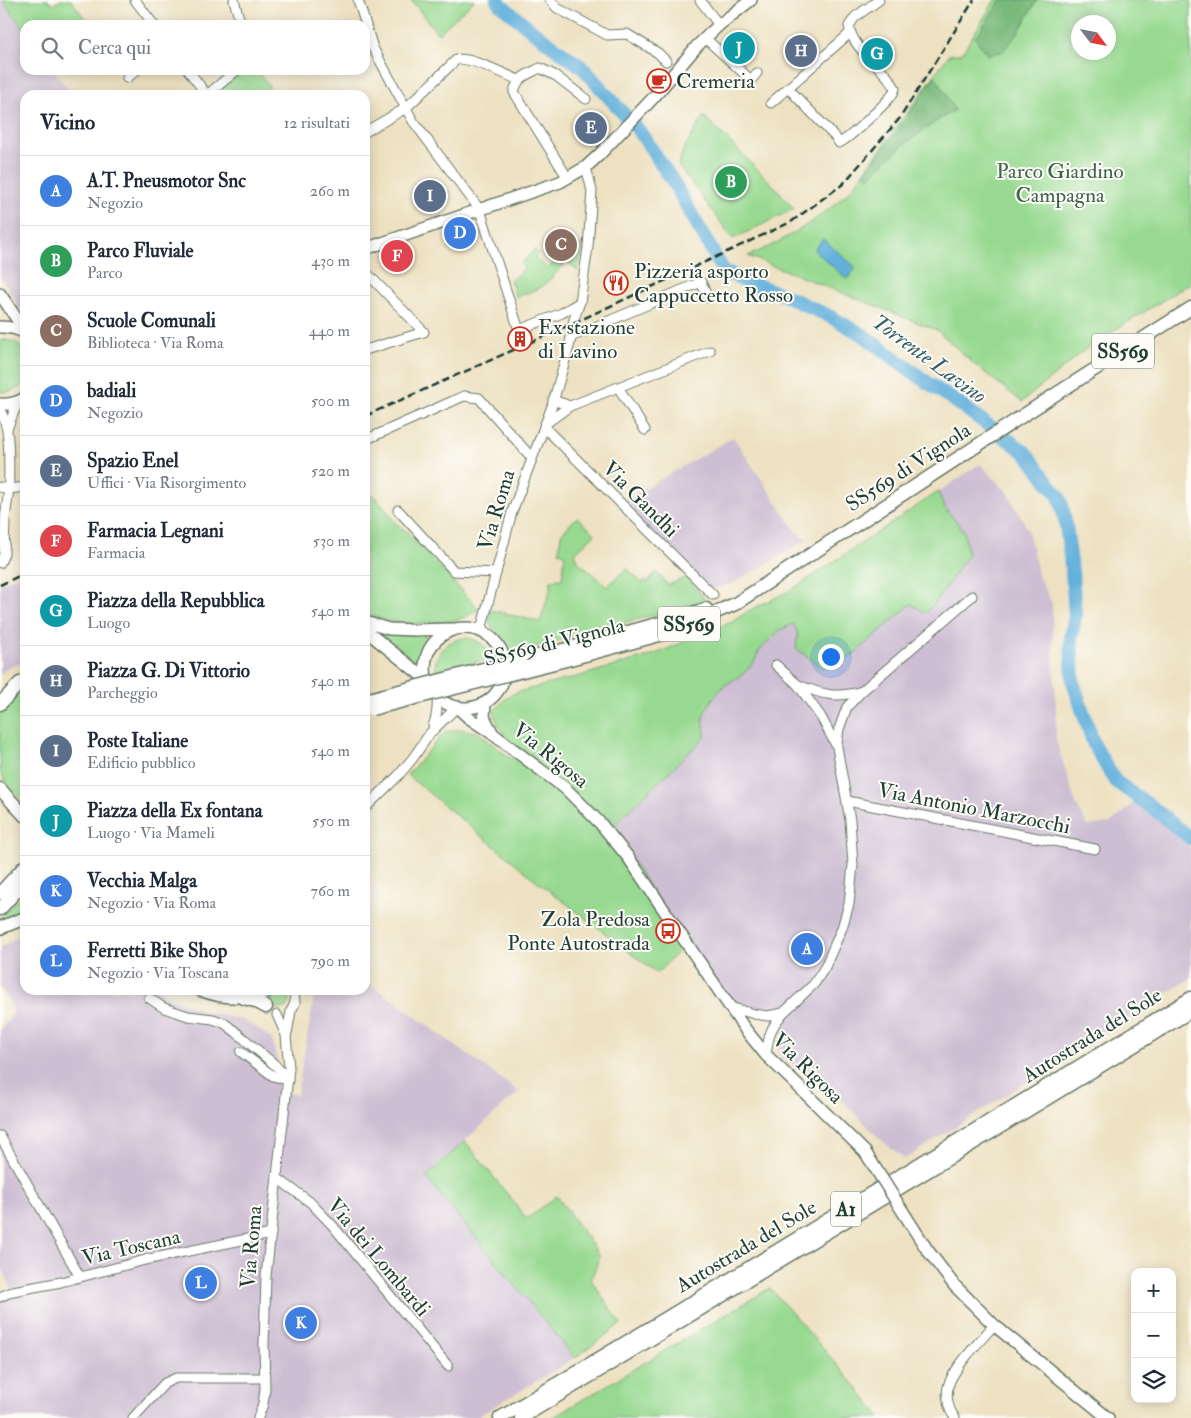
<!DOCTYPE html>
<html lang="it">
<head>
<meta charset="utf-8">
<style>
  :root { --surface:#fff; --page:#f2f2f3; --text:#1f2937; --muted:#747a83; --line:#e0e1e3; --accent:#1a73e8 }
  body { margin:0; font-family:"IM FELL Double Pica",serif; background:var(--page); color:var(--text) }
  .controls { position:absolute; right:15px; bottom:15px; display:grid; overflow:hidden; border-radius:10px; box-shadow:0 2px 12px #0003 }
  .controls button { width:45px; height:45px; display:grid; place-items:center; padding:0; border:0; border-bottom:1px solid var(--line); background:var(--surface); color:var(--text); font:25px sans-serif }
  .compass { position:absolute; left:1071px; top:15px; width:45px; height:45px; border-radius:50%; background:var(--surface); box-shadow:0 2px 12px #0003; rotate:122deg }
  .you { position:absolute; left:830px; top:656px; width:18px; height:18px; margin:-12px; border:4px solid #fff; border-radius:50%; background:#1a73e8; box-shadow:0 0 0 8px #1a73e833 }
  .badge { display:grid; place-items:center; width:32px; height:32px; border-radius:50%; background:var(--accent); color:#fff; font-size:16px; font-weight:700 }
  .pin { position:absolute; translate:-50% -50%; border:2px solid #fff; box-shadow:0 1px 5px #0006 }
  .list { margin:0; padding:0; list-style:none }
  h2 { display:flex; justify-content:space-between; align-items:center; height:65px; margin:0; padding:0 20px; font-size:21px }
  h2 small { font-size:16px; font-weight:400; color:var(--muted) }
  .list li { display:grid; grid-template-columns:32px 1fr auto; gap:15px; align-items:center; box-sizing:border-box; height:70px; padding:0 20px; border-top:1px solid var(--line) }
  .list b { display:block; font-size:19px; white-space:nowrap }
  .list p { margin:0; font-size:16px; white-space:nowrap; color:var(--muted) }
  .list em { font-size:16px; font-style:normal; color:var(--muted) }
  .icon { flex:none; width:28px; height:28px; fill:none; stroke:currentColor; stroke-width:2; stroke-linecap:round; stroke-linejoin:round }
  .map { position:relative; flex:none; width:1191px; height:1418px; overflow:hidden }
  .search { position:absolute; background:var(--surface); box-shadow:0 2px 12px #0003; left:20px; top:20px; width:350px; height:55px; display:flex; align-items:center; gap:12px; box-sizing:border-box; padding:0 18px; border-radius:15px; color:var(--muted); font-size:19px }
  .panel { position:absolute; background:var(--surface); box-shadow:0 2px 12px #0003; left:20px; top:90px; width:350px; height:905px; border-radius:15px }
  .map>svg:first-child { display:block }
  .industrial { fill:#cdbed3 }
  .green { fill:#97d990; stroke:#5b8b62; fill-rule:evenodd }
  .forest { fill:#79b97a; stroke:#4c7b57 }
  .water { fill:#62b0dc; stroke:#407688 }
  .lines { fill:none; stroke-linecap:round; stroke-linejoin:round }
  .river { stroke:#62b0dc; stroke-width:14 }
  .minor-casing { stroke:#677665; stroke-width:11 }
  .major-casing { stroke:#677665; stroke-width:14 }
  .highway-casing { stroke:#677665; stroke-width:15 }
  .minor { stroke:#fff; stroke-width:9 }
  .major { stroke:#fff; stroke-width:11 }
  .highway { stroke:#fff; stroke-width:12 }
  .rail { stroke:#1f3d34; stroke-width:2.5; stroke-dasharray:8 4; stroke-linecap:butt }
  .major-bridge-casing { stroke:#677665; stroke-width:14; stroke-linecap:butt }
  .highway-bridge-casing { stroke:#677665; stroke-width:15; stroke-linecap:butt }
  .major-bridge { stroke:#fff; stroke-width:11 }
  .highway-bridge { stroke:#fff; stroke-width:12 }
  .labels { text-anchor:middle; stroke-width:4; stroke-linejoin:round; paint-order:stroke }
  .shield { fill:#fdfcf7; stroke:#62766e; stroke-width:1 }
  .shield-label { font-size:20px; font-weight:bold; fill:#1f3d34 }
  .poi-label { font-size:21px; fill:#1f3d34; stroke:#fdfcf7; text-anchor:start }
  .park-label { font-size:21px; fill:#3d644b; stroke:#fdfcf7 }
  .street-label { font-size:21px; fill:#1f3d34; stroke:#fdfcf7 }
  .water-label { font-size:22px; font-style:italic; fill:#336066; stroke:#fdfcf7 }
</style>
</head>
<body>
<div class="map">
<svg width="1191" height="1418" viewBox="0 0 1191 1418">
  <rect width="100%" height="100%" fill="#fdfcf7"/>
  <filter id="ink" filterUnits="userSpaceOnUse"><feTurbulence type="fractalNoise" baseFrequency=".02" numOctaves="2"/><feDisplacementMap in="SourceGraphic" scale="10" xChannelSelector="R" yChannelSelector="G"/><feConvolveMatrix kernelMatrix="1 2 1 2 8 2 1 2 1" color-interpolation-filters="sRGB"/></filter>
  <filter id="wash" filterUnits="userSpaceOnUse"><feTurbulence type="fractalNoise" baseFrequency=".0096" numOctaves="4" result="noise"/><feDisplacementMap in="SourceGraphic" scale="20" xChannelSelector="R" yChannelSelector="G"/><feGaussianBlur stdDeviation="1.12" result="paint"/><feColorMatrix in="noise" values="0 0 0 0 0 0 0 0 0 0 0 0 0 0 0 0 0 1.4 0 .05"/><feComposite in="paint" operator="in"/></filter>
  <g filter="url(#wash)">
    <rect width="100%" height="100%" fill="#ede1c1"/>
    <g class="industrial">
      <path d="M 0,0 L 3,0 L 25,30 L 25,70 L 54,70 L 72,95 L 25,95 L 25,315 L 24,316 L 0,275 Z"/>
      <path d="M 733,437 L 796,531 L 807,540 L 734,583 L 708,590 L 617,505 Z"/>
      <path d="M 980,464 L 1008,493 L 1028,530 L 1039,578 L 1052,603 L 1053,653 L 1056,702 L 1056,740 L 1076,804 L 1088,826 L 1110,823 L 1123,813 L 1134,802 L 1171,831 L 1191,850 L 1191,978 L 905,1159 L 880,1139 L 841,1099 L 778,1053 L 788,1012 L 731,1011 L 610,830 L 705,737 L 703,715 L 713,698 L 725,685 L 742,675 L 754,662 L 759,651 L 780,630 L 794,624 L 798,635 L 838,668 L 911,604 L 964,531 L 945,508 L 938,492 Z"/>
      <path d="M 25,572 L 25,661 L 5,670 L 0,675 L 0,584 Z"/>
      <path d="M 25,933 L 25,990 L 158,990 L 169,997 L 205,1012 L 243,1020 L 257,1028 L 272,1040 L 277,1060 L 278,1087 L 297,1096 L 315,990 L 365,990 L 365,980 L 519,1092 L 429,1173 L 426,1177 L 575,1358 L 475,1418 L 0,1418 L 0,1296 L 12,1290 L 0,1262 L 0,1030 L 14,1013 L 9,999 L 0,987 L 0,947 Z"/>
    </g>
    <g class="green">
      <path d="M 3,0 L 49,0 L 53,5 L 60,0 L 71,0 L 90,25 L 25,25 L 25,31 Z"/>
      <path d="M 411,0 L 475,0 L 438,34 Z"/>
      <path d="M 995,0 L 1191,0 L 1191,283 L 1092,344 L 1022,402 L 974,364 L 937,330 L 748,256 C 783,242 827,215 853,187 L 949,55 L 962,53 ZM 1078,22 L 1108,22 L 1108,52 L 1078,52 Z"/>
      <path d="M 245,70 L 257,70 L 269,86 L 268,90 L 264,95 L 214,95 Z"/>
      <path d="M 704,116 L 776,188 L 794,209 L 733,239 L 678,165 L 684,148 Z"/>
      <path d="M 577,242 L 583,248 L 577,271 L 568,262 L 575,254 L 570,248 Z"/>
      <path d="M 534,250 L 538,253 L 535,257 L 547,269 L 558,258 L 564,265 L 542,287 L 516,297 L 510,280 L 519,275 L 524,268 L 521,264 Z"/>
      <path d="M 6,340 L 15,342 L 25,351 L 25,382 C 18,390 10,393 0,392 L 0,341 Z"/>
      <path d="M 365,489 C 371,494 378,499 383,505 C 389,514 394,524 404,529 C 429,555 453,582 479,609 C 474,612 470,615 465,617 C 438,628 390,626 365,613 Z"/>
      <path d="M 938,492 L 945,508 L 964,531 L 967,547 L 968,555 L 932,607 L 925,613 L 911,604 L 838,668 L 821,667 L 796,648 L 798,635 L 794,624 L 780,630 L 759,651 L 754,662 L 742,675 L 725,685 L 713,698 L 703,715 L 705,737 L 610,829 L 687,943 L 657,973 L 538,882 L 407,775 L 445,732 L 461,729 L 477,732 L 512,759 L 519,749 C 505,736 498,731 494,711 L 504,700 L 514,693 L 573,678 L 653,655 L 732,622 L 748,611 L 793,589 Z"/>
      <path d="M 577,517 L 595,534 L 575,553 L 579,563 L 589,570 L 607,587 L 627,568 L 642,583 L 645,580 L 648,582 L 656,572 L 668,585 L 687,577 L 706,601 L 508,654 C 506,649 504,644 500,639 C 492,629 487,624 491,610 L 540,622 L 551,587 L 551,580 L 562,579 L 565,555 L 559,551 L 561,534 Z"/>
      <path d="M 376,630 L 425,635 L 427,638 C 423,646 420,658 415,664 L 374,632 Z"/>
      <path d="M 463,638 C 477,638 486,645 493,658 L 436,672 C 433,653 445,642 463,638 Z"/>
      <path d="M 25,688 L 25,803 L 7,784 L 0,772 L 0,714 L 19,691 Z"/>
      <path d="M 25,891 L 25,914 L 0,923 L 0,918 Z"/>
      <circle cx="280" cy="999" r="10"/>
      <path d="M 465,1141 L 527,1219 L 557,1196 L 600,1256 L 591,1280 L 621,1324 L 575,1358 L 426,1177 Z"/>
      <path d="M 770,1288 L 855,1385 L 881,1418 L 552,1418 Z"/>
    </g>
    <g class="forest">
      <path d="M 1001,0 L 1037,0 L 1018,33 L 1002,52 L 987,55 L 975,38 Z"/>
      <path d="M 935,76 L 955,110 L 938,120 L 902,146 L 869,177 L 864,173 L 900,127 Z"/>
    </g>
    <path class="water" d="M 823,239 L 856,268 L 847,279 L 814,250 Z"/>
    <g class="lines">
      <path class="river" d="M 497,0 L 500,4 L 534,32 L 583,68 L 640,132 L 672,180 L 723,270 L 742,280 L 784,295 L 831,317 L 863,335 L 928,383 L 955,401 L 1025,452 L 1060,498 L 1066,525 L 1072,572 L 1075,615 L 1071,639 L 1073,682 L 1094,745 L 1115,781 L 1153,808 L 1191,839"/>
    </g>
  </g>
  <g filter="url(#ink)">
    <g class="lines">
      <g class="minor-casing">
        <g id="minor">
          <path d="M 135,0 L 154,25"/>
          <path d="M 234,0 L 241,25"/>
          <path d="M 358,0 L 373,48 L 413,121 L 480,210 L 519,330 L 562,313 L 580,302"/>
          <path d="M 550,0 L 557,8 L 607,35 L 627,34 L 658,53 L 666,61"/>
          <path d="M 700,0 L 719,25"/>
          <path d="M 705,38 L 751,80 L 757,73"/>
          <path d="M 188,70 L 207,95"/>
          <path d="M 127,78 L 137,70"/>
          <path d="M 788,88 L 836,138 L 839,143 C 848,140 885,104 892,95 C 894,92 894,91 895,88 C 883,64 854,53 849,26 L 855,17 L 879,0"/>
          <path d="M 207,95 L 237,70"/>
          <path d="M 771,103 L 850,33"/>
          <path d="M 365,132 L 406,108 L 456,60 C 467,55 506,75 519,80"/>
          <path d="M 564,172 L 514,92 C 518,76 527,75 540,68 L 556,76 L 586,99"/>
          <path d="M 365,271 L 424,332 L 365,350"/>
          <path d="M 571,337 L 701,282 L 708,298"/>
          <path d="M 618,387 L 645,430"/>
          <path d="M 570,406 L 710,351"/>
          <path d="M 0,410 C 12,430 8,466 9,489 L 25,487"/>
          <path d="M 545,424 L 570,406 L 553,400"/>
          <path d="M 544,427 L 713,595"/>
          <path d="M 7,429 L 18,402"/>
          <path d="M 365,440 L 464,396 L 479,398 L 532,458"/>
          <path d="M 0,487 L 9,489 L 5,519 L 4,554 L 0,563"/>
          <path d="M 398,510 L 454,571 L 496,573"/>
          <path d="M 481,630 L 512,512 L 552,406 L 570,343 L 574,319 L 580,302 L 588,247 L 592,191 L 586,167"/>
          <path d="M 798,685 C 821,694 836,699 862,691"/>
          <path d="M 433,726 C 437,716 438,708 437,696"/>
          <path d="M 837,744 L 839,729 L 847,707 L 862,691 L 972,596"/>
          <path d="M 847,801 L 1095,849"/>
          <path d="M 365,808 L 398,776 L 413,758 L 430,733 L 457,707"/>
          <path d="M 149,998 L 164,1008 L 188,1016 L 213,1019 L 224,1023 L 236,1032 L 275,1065 L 288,1080"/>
          <path d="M 730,1007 L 754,1014 L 768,1016 L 783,1013 L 814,984 L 825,967 L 842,928 L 849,904 L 853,865 L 850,820 L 837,747 L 821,717 L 798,685 L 776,665"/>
          <path d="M 287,1033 L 291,1011 L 295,1003 L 294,990"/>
          <path d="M 241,1052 L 273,1076 L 288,1080"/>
          <path d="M 766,1055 C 769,1034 770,1029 783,1013"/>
          <path d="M 0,1136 L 80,1277"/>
          <path d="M 277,1178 L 310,1202 L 333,1226 L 448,1366"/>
          <path d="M 0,1297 L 13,1291 L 61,1282 L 145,1260 L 271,1234"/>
          <path d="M 133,1418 L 165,1383 L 176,1378 L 264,1378"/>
          <path d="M 258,1418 L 263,1404 L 265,1389 L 264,1345 L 266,1276 L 289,1068 L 286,1035 L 277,1015"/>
          <path d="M 955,1418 C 947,1408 945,1392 950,1381 C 959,1362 980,1341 994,1325"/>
        </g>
      </g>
      <g class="major-casing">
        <g id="major">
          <path d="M 365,249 L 560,182 L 586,167 L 599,155 L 654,97 L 697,46 L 719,25 L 751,0"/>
          <path d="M 0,294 L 25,331"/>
          <path d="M 0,327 C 9,327 17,328 25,333"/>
          <path d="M 0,404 C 9,405 17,403 25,398"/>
          <path d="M 365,622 L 389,629 L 415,630 L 452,629"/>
          <circle cx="465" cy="668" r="40"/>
          <path d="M 365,630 L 427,680"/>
          <path d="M 485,703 L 484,717 L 492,732"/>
          <path d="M 457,707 L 469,718 L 493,734 L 566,789 L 600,823 L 628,857 L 745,1029 L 766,1055 L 802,1090"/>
          <path d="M 954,1285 L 994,1325 L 1108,1418"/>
        </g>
      </g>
      <g class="highway-casing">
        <g id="highway">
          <path d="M 567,649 L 664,622 L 706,609"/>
          <path d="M 570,659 L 667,633 L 735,604 L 1056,394 L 1191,308"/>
          <path d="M 0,704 L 20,683 L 25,681"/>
          <path d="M 0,789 L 25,816"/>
          <path d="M 0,893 L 25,866"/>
          <path d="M 0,909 L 25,882"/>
          <path d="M 0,928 L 25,918"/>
          <path d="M 201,990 C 225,999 242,998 266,992"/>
          <path d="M 244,998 L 255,1001 L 266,1007"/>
          <path d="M 500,1418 L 665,1319 L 1191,998"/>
          <path d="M 521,1418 L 1191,1011"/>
        </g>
      </g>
      <use href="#minor" class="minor"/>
      <use href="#major" class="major"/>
      <use href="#highway" class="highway"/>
      <g class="rail">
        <path d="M 365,416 L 574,323 L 791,222 L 843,184 L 900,118 L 974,0"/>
        <path d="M 0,585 L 25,573"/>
      </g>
      <g class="major-bridge-casing">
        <path id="major-bridge" d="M 802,1090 L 865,1152 L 926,1248 L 954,1285"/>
      </g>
      <g class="highway-bridge-casing">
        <g id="highway-bridge">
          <path d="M 369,699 L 483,669 L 567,649"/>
          <path d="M 372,709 L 570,659"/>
        </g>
      </g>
      <use href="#major-bridge" class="major-bridge"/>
      <use href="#highway-bridge" class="highway-bridge"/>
    </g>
  </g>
  <defs>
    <g id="cafe-ring" transform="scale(1.25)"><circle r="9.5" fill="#fdfcf7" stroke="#c8321e" stroke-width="1.5"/><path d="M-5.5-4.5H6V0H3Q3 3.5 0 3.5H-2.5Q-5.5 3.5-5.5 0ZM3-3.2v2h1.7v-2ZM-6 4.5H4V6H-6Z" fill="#c8321e"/></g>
    <g id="restaurant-ring" transform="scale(1.25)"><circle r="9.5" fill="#fdfcf7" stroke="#c8321e" stroke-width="1.5"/><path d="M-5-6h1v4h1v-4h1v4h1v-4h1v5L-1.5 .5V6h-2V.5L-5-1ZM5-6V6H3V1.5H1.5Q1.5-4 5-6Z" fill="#c8321e"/></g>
    <g id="building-ring" transform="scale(1.25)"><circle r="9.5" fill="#fdfcf7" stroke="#c8321e" stroke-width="1.5"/><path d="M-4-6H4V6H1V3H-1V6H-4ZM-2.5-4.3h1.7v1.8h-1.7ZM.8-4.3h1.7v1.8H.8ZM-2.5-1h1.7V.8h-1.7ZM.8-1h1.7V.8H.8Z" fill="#c8321e"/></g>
    <g id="bus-ring" transform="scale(1.25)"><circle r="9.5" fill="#fdfcf7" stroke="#c8321e" stroke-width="1.5"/><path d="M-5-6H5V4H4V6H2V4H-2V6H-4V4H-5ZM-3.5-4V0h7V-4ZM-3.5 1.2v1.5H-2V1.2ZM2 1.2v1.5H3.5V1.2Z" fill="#c8321e"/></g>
  </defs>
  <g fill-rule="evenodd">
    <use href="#cafe-ring" x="659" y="81"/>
    <use href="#restaurant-ring" x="616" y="283"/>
    <use href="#building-ring" x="520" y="339"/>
    <use href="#bus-ring" x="668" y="931"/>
  </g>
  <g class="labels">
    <g class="shield">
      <rect x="1092" y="333.5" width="62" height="35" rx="4"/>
      <rect x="658" y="606.5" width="62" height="35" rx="4"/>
      <rect x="831" y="1191.5" width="30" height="35" rx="4"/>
    </g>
    <g class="shield-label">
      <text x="1123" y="358">SS569</text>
      <text x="689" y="631">SS569</text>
      <text x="846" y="1216">A1</text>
    </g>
    <g class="poi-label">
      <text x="676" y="88">Cremeria</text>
      <text x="634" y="278">Pizzeria asporto<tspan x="634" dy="24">Cappuccetto Rosso</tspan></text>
      <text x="538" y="334">Ex stazione<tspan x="538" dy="24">di Lavino</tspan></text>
      <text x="650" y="926" text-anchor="end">Zola Predosa<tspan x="650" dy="24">Ponte Autostrada</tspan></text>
    </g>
    <g class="park-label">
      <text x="1060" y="178">Parco Giardino<tspan x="1060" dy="24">Campagna</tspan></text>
    </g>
    <g class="street-label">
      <text transform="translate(908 467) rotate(-33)" y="7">SS569 di Vignola</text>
      <text transform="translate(641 499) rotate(45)" y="7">Via Gandhi</text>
      <text transform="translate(496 510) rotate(-73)" y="7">Via Roma</text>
      <text transform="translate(554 642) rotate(-14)" y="7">SS569 di Vignola</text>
      <text transform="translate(551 755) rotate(39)" y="7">Via Rigosa</text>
      <text transform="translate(974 808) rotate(11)" y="7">Via Antonio Marzocchi</text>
      <text transform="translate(1092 1035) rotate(-32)" y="7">Autostrada del Sole</text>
      <text transform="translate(808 1068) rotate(45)" y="7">Via Rigosa</text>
      <text transform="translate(746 1246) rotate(-31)" y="7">Autostrada del Sole</text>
      <text transform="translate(131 1247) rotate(-13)" y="7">Via Toscana</text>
      <text transform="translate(251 1247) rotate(-85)" y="7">Via Roma</text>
      <text transform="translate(379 1257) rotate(50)" y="7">Via dei Lombardi</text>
    </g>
    <g class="water-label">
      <text transform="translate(930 358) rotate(36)" y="8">Torrente Lavino</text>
    </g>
  </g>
</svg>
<div class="controls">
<button>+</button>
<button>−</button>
<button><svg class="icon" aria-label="layers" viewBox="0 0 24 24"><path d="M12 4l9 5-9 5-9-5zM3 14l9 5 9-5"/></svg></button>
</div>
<svg class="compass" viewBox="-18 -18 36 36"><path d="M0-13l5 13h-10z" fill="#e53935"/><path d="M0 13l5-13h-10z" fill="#747a83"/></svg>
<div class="you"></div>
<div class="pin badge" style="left:807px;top:949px;background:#3f7fe0">A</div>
<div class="pin badge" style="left:731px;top:182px;background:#2e9e5b">B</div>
<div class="pin badge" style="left:561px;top:245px;background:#8d6e63">C</div>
<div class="pin badge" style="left:460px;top:233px;background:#3f7fe0">D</div>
<div class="pin badge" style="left:591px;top:128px;background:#5c6f8a">E</div>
<div class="pin badge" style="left:397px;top:256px;background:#e0444e">F</div>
<div class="pin badge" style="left:877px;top:54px;background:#0f9aa8">G</div>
<div class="pin badge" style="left:801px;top:51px;background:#5c6f8a">H</div>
<div class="pin badge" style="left:430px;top:196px;background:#5c6f8a">I</div>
<div class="pin badge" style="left:739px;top:48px;background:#0f9aa8">J</div>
<div class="pin badge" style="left:301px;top:1323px;background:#3f7fe0">K</div>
<div class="pin badge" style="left:201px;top:1283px;background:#3f7fe0">L</div>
<div class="search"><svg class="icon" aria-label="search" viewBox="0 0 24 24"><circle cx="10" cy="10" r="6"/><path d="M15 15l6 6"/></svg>Cerca qui</div>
<section class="panel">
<h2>Vicino<small>12 risultati</small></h2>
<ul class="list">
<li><span class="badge" style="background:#3f7fe0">A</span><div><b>A.T. Pneusmotor Snc</b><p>Negozio</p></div><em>260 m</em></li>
<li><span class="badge" style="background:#2e9e5b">B</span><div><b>Parco Fluviale</b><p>Parco</p></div><em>430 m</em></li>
<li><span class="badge" style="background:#8d6e63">C</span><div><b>Scuole Comunali</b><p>Biblioteca · Via Roma</p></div><em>440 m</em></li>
<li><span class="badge" style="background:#3f7fe0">D</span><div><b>badiali</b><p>Negozio</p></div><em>500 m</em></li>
<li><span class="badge" style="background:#5c6f8a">E</span><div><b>Spazio Enel</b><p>Uffici · Via Risorgimento</p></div><em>520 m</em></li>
<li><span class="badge" style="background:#e0444e">F</span><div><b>Farmacia Legnani</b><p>Farmacia</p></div><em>530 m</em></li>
<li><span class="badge" style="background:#0f9aa8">G</span><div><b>Piazza della Repubblica</b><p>Luogo</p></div><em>540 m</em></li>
<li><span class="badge" style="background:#5c6f8a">H</span><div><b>Piazza G. Di Vittorio</b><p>Parcheggio</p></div><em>540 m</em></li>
<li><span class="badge" style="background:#5c6f8a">I</span><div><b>Poste Italiane</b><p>Edificio pubblico</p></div><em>540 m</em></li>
<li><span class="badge" style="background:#0f9aa8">J</span><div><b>Piazza della Ex fontana</b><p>Luogo · Via Mameli</p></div><em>550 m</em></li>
<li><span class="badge" style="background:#3f7fe0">K</span><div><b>Vecchia Malga</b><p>Negozio · Via Roma</p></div><em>760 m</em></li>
<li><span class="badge" style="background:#3f7fe0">L</span><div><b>Ferretti Bike Shop</b><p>Negozio · Via Toscana</p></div><em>790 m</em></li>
</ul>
</section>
</div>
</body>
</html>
